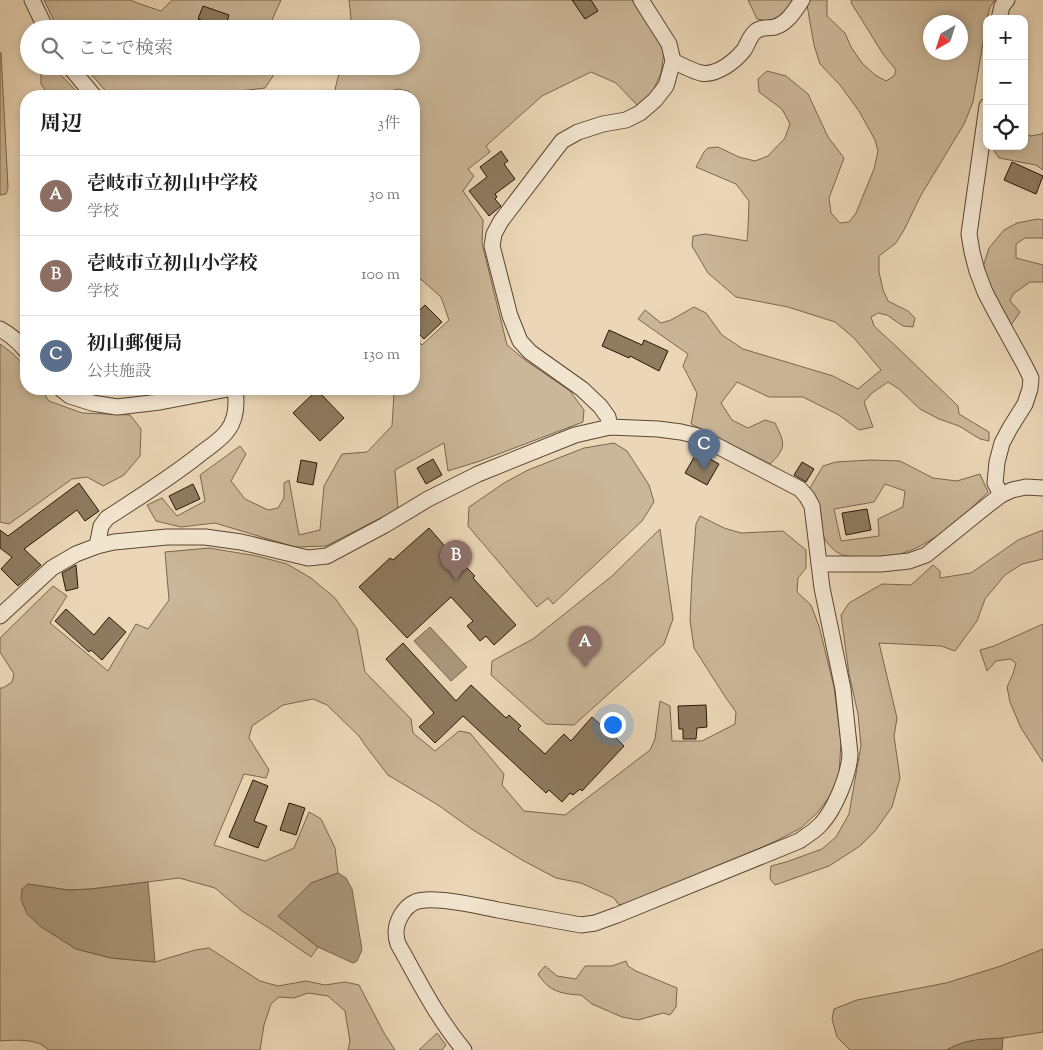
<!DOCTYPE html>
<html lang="ja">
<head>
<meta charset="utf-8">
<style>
  :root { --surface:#fff; --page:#f2f2f2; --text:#222; --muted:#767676; --line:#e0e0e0; --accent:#8f2418 }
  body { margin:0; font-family:"Sorts Mill Goudy","Noto Serif JP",serif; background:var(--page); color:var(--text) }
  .controls { position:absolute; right:15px; top:15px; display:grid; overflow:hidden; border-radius:10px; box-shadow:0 2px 8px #0003 }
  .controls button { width:45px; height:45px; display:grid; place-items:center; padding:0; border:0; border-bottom:1px solid var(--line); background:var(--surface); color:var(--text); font:25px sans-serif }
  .compass { position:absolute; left:923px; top:15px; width:45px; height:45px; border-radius:50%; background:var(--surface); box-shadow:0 2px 8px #0003; rotate:219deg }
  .you { position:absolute; left:612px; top:724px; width:18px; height:18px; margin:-12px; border:4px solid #fff; border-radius:50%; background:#1a73e8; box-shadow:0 0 0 8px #1a73e833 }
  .badge { display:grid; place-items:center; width:32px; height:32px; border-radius:50%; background:var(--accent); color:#fff; font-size:16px; font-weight:700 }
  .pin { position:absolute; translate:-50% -41px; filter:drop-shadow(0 1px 2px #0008) }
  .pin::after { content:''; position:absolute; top:26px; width:18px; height:15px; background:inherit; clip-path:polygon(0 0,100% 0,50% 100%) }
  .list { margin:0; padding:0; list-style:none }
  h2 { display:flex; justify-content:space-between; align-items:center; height:65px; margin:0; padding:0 20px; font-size:21px }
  h2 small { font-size:16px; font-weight:400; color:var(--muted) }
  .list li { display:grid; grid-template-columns:32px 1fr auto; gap:15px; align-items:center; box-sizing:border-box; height:80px; padding:0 20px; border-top:1px solid var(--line) }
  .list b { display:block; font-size:19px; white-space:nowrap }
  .list p { margin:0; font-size:16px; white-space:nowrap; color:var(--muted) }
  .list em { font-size:16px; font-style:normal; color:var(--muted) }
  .icon { flex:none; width:28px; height:28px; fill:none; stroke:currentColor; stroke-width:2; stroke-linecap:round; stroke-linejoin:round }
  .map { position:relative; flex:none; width:1043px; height:1050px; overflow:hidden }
  .search { position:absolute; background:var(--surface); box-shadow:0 2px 8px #0003; left:20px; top:20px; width:400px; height:55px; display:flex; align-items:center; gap:12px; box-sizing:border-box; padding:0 18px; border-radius:28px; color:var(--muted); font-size:19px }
  .panel { position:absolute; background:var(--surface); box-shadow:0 2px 8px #0003; left:20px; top:90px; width:400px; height:305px; border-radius:20px }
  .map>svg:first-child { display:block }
  .green { fill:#cab698; stroke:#7a664d; fill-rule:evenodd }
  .water { fill:#a99679; stroke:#766349 }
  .building { fill:#8e7b60; stroke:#291702 }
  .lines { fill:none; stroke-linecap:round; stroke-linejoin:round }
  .minor-casing { stroke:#5a472f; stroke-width:17 }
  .minor { stroke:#f2e5d0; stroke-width:15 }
</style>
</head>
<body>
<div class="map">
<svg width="1043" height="1050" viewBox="0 0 1043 1050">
  <rect width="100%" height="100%" fill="#ebd7b7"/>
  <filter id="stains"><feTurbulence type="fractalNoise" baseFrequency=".004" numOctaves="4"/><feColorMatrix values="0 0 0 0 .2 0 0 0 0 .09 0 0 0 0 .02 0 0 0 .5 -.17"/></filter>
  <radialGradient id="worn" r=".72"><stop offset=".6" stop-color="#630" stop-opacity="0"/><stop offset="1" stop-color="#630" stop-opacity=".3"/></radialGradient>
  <g class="green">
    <path d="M 44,0 L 131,0 L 137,3 L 161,11 L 172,0 L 281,0 L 268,29 L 58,29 Z"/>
    <path d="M 349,0 L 632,0 L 659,34 L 664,52 L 661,73 L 649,99 L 637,105 L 616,83 L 591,72 L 542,96 L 486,146 L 490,152 L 468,169 L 474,176 L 463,191 L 483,220 L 482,243 L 507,345 L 525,360 L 570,391 L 584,410 L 583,422 L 480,461 L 448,471 L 444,443 L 395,470 L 398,509 L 326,546 L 295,547 L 215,523 L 181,527 L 156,521 L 147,505 L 162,498 L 177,516 L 205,501 L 200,475 L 240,446 L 246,454 L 231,481 L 245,499 L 268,510 L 278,508 L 284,498 L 284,483 L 289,480 L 299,535 L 320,530 L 324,486 L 342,454 L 367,452 L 392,426 L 394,393 L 390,389 L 414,389 L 414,337 L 422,345 L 449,320 L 441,297 L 423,281 L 414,275 L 414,119 C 423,109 416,100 410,92 L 399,89 L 365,96 L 342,96 L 335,89 L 341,66 L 411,66 L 411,29 L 349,29 L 351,18 Z"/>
    <path d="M 748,0 L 795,0 L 780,20 L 767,21 L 757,19 Z"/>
    <path d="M 810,0 L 827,0 L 827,16 L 845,33 L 851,47 L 862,63 L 875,75 L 886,81 L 894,76 L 896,70 L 883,54 L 852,4 L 851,0 L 995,0 L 990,7 L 987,19 L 973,102 L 964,124 L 921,195 L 904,230 L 896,243 L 879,256 L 879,272 L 883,290 L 888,301 L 908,311 L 915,318 L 913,327 L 903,326 L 887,315 L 878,313 L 871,317 L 874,326 L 900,350 L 958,406 L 959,414 L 989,432 L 989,441 L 980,439 L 959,426 L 939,419 L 920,409 L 899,389 L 888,382 L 872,393 L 864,402 L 873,427 L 859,430 L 839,415 L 803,397 L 769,397 L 737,382 L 721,403 L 732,420 L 748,428 L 765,420 L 775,423 C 785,444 787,447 770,464 L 691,424 L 697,393 L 683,366 L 688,354 L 638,319 L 645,310 L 661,323 L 671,320 L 694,307 L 706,313 L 722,335 L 743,349 L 833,376 L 858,389 L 881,370 L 854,338 L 835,322 L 788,307 L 736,297 L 708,273 L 692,246 L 693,236 L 705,234 L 747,241 L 748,228 L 749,201 L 736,184 L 696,167 L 704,152 L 708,148 L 718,147 L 739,157 L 755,161 L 768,156 L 785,138 L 790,124 L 782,109 L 759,92 L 758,79 L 767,71 L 786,76 L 808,94 L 828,137 L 844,158 L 829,198 L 831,213 L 840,223 L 849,222 L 856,213 L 874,169 L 878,151 L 875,140 L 859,111 L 840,85 L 820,64 L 814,45 L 807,5 ZM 930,22 L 960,22 L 960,52 L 930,52 Z"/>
    <path d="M 0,52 L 1,53 L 8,188 L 6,194 L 0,195 Z"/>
    <path d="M 46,66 L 52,66 L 81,96 L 49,96 L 41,84 L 41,70 Z"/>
    <path d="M 84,66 L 269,66 L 273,76 L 265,88 L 240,91 L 232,96 L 110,96 Z"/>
    <path d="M 1024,131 L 1030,136 L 1042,134 L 1043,132 L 1043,170 L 1036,165 L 999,158 L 991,146 L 1024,146 Z"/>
    <path d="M 1038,219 L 1043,220 L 1043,238 L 1025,238 L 1016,244 L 1016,258 L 1043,265 L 1043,282 L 1030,282 L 1013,294 L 1010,301 L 1020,312 L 1011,325 L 992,293 L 983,267 L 989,248 L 1004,230 L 1017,223 Z"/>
    <path d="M 0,344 L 12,353 L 26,367 L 26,389 L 41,389 L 49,401 L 82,413 L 130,415 L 141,429 L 140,456 L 124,475 L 103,486 L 87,477 L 72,479 L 9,524 L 0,522 Z"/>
    <path d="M 614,443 L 627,451 L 649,485 L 654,502 L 642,521 L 553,604 L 548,598 L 537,607 L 468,526 L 469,507 L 504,483 L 528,470 L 584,448 Z"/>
    <path d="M 871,460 L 900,461 L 933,478 L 957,481 L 980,474 L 988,492 C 952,527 914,563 860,558 C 850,557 839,556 832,548 C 818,535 824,525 820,509 C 818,502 813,495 810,488 L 823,466 L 836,462 ZM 885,484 L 905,491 L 903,507 L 878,519 L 879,536 L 841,541 L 834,509 L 874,502 Z"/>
    <path d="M 700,516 L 724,528 L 741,533 L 783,531 L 806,550 L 806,568 L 798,578 L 797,592 L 811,605 L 819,626 L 834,687 L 841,742 L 839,775 L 830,796 L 818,812 L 801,828 L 774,842 L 651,896 L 619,905 L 614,898 L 581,883 L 556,878 L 522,860 L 473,830 L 438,805 L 388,775 L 365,745 L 359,736 L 327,705 L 313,699 L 283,705 L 252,726 L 249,738 L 269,770 L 266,778 L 244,774 L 214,845 L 265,861 L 294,848 L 309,812 L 321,819 L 335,848 L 338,873 L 311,883 L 278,916 L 318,947 L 311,957 L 272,930 L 242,911 L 215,888 L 179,878 L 91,889 L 68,890 L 28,884 L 40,926 L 76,949 L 111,958 L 155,962 L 195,950 L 209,948 L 260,981 L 278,986 L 306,981 L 325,985 L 345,982 L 359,985 L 384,1033 L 395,1050 L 348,1050 L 350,1041 L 345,1011 L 328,996 L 308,993 L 294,998 L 279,997 L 271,1004 L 264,1025 L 260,1050 L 48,1050 C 39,1038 14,1040 0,1041 L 0,688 L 3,688 L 12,682 L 14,674 L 0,652 L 0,638 L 53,586 L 67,596 L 50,623 L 108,671 L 136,624 L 148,629 L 169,600 L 165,552 L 209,548 L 257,556 L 287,564 L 311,578 L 335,598 L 357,629 L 365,672 L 411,719 L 413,733 L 435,751 L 459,731 L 470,733 L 504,774 L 502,785 L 524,811 L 565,815 L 650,750 L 655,739 L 660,701 L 670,706 L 672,741 L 702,741 L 735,724 L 736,712 L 724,695 L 694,648 L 690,620 L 692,576 L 696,524 Z"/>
    <path d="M 660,529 L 673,619 L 664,644 L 574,725 L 546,724 L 491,675 L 492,661 L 533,639 L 612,576 Z"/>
    <path d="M 1043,530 L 1043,559 L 1022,564 L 1005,575 L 985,599 L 977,621 L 955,651 L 941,646 L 879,643 L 897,718 L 894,736 L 900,778 L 892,807 L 875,831 L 860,846 L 829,866 L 775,885 L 770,879 L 771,866 L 786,862 L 822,849 L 836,837 L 849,814 L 861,746 L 858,714 L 849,674 L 841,615 L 849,603 L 882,584 L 911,585 L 933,565 L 940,571 L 940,578 L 971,573 L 1018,540 Z"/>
    <path d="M 1043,624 L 1043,762 L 1021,728 L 1010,702 L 1007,687 L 1013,674 L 1016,663 L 1010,659 L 996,661 L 987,671 L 980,650 L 994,646 Z"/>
    <path d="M 1043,949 L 1043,1032 C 1030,1034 1017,1036 1004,1038 C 984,1040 965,1039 947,1050 L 850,1050 L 837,1037 L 832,1019 L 834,1009 L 857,1000 L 946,983 L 1001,966 Z"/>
    <path d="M 626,961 L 628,966 L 636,971 L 677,988 L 676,1007 L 670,1015 L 663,1013 L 638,1020 L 622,1017 L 592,1004 L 581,995 C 562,994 549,992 538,974 L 545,966 L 557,976 L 576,979 L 585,966 L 612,966 Z"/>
    <path d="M 437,1033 L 446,1045 L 442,1050 L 419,1050 Z"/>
  </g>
  <g class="water">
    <path d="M 430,627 L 467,667 L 451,681 L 414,641 Z"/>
    <path d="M 338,873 L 346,878 L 352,889 L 362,950 L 357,961 L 353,963 L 318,947 L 278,916 L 311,883 Z"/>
    <path d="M 148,882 L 155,962 L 111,958 L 76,949 L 40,926 L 27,914 L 21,899 L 22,889 L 28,884 L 68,890 L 91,889 Z"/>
    <path d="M 1003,1038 L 1002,1050 L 947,1050 C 964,1039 983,1039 1003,1038 Z"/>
  </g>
  <g class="building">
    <path d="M 572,0 L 591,0 L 598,11 L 585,19 Z"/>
    <path d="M 203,6 L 229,15 L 225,29 L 198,19 Z"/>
    <path d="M 501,151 L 508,161 L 504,164 L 515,179 L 495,194 L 497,197 L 495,199 L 501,206 L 489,216 L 469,191 L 487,177 L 480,167 Z"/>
    <path d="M 1012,162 L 1043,176 L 1036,194 L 1004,180 Z"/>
    <path d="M 425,305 L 442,322 L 424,339 L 414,329 L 414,315 Z"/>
    <path d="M 609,330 L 642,345 L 644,340 L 668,351 L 659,371 L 630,356 L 629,358 L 602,346 Z"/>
    <path d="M 317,390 L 344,418 L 320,441 L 293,413 Z"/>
    <path d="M 697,452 L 719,464 L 707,485 L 685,473 Z"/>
    <path d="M 433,459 L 442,475 L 426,484 L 417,468 Z"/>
    <path d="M 301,460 L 317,463 L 313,485 L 297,482 Z"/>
    <path d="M 802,462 L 814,469 L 806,482 L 794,475 Z"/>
    <path d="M 79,483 L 99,511 L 85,521 L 77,510 L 24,549 L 41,565 L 18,586 L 1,569 L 12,557 L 0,548 L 0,530 L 8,536 Z"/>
    <path d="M 193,484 L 200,499 L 176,510 L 169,496 Z"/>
    <path d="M 867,509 L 871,530 L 846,535 L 842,513 Z"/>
    <path d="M 429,528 L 464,568 L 466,567 L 475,576 L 473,578 L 516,625 L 494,645 L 486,636 L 480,641 L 467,626 L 473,621 L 451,597 L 407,638 L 359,587 L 390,558 L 393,560 Z"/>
    <path d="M 76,565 L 78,588 L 66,591 L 62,573 Z"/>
    <path d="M 66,609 L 94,635 L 109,617 L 126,632 L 102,660 L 91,650 L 89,652 L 55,621 Z"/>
    <path d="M 403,643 L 456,701 L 471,685 L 506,718 L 509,715 L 521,726 L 518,729 L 545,754 L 564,734 L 571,741 L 592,717 L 603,727 L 607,723 L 616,732 L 613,735 L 624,746 L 582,791 L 580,789 L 573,795 L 570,793 L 562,802 L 549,790 L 546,793 L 463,716 L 435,743 L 419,727 L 434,713 L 386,659 Z"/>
    <path d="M 706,705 L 707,727 L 697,728 L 696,739 L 683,739 L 683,729 L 679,729 L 678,706 Z"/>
    <path d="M 253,780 L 268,786 L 254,821 L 267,826 L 258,848 L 229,837 Z"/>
    <path d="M 289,803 L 305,808 L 296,835 L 280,830 Z"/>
  </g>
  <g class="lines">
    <g class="minor-casing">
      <g id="minor">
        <path d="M 32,0 L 46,29"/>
        <path d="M 999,19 L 1002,6 L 1007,0"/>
        <path d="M 673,61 C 679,64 695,72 701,73 C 717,76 735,61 744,50 C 748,44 750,35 756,31 C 763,26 768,29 775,27 C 788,23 795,10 802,0"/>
        <path d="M 69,66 L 94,96"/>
        <path d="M 987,106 L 969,234 L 972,252 L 977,271 L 985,292 L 996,313 L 1024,364 L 1031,378 L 1030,389 L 1025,404 L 1010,428 L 1002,443 L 997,462 L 995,483 L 1001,495"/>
        <path d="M 0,329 C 11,335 19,342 26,351"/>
        <path d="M 61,389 L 70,396 L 92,403 L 117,407 L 160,402 L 228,389"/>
        <path d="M 610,427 L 608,417 L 600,406 L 582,389 L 530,352 L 520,341 L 510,316 L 492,246 L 494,234 L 501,221 L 562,141 L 578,132 L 603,124 L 626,120 L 640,113 L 655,100 L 666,86 L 673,61 L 669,44 L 641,0"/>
        <path d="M 97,546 L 101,526 L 107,518 C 138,498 170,478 199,455 C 209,447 221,440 228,430 C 237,418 237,403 235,389"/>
        <path d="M 819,564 L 881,564 L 909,561 L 926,555 L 988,505 L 1001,495 L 1012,490 L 1026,487 L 1043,488"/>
        <path d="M 0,616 L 52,568 L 76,554 L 97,546 L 114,542 L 167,537 L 205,537 L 241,542 L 308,558 L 327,556 L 385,525 L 428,499 L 478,474 L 575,435 L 610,427 L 658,429 L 681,432 L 698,436 L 800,489 L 807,497 L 812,506 L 822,588 L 843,689 L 850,754 C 849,775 835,809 821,824 C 815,831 806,836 799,841 L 617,915 L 595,923 L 581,925 C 553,920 526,915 498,910 C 479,906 432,895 415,902 C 404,907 396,921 396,933 C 396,936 397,941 398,944 C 419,981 437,1018 464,1050"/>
      </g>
    </g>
    <use href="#minor" class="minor"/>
  </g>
  <rect width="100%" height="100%" filter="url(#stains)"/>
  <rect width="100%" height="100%" fill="url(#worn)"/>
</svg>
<div class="controls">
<button>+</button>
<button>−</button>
<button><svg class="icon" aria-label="locate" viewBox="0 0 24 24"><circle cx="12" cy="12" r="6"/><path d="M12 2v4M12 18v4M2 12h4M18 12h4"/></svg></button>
</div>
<svg class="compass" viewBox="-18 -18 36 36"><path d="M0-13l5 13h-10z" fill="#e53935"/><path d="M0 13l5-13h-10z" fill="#767676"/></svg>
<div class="you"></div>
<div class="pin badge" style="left:585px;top:667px;background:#8d6e63">A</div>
<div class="pin badge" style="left:456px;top:581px;background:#8d6e63">B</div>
<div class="pin badge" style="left:704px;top:470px;background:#5c6f8a">C</div>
<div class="search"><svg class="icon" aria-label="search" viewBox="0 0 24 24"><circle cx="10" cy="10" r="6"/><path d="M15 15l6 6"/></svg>ここで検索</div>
<section class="panel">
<h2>周辺<small>3件</small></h2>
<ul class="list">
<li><span class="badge" style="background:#8d6e63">A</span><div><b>壱岐市立初山中学校</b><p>学校</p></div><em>30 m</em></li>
<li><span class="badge" style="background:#8d6e63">B</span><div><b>壱岐市立初山小学校</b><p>学校</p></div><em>100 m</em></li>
<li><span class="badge" style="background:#5c6f8a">C</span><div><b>初山郵便局</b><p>公共施設</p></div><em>130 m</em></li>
</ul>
</section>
</div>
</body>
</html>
